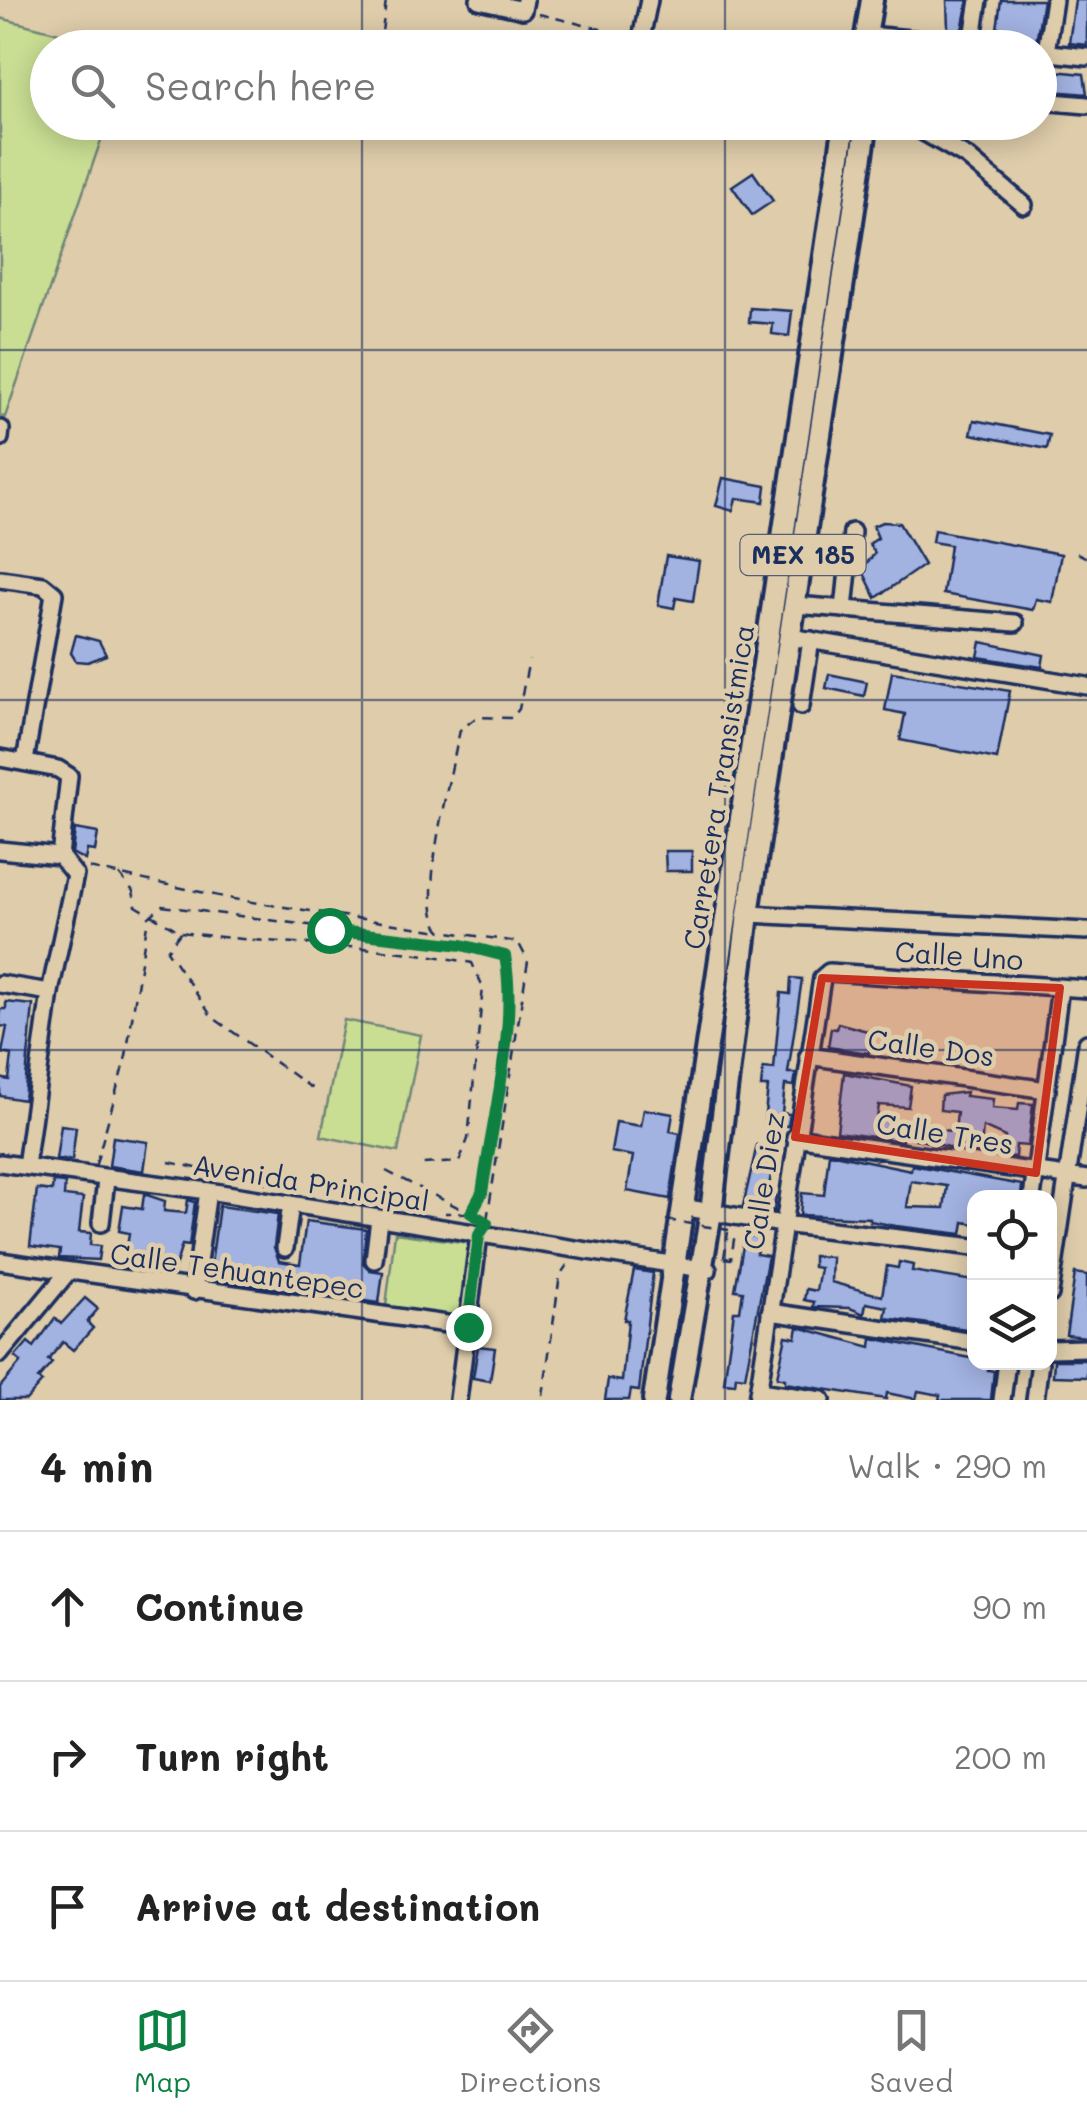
<!DOCTYPE html>
<html lang="en">
<head>
<meta charset="utf-8">
<style>
  :root { --surface:#fff; --page:#f6f6f6; --text:#222; --muted:#767676; --line:#e0e0e0; --accent:#0b8043 }
  body { margin:0; font-family:Mali,sans-serif; background:var(--page); color:var(--text) }
  .controls { position:absolute; right:30px; bottom:30px; display:grid; overflow:hidden; border-radius:20px; box-shadow:0 5px 25px #0003 }
  .controls button { width:90px; height:90px; display:grid; place-items:center; padding:0; border:0; border-bottom:2px solid var(--line); background:var(--surface); color:var(--text); font:50px sans-serif }
  .stop { position:absolute; width:30px; height:30px; margin:-22px; border:8px solid #0b8043; border-radius:50%; background:#fff }
  .stop.end { background:#0b8043; border-color:#fff; box-shadow:0 2px 10px #0008 }
  .list { margin:0; padding:0; list-style:none }
  h2 { display:flex; justify-content:space-between; align-items:center; height:130px; margin:0; padding:0 40px; font-size:42px }
  h2 small { font-size:32px; font-weight:400; color:var(--muted) }
  .list li { display:grid; grid-template-columns:65px 1fr auto; gap:30px; align-items:center; box-sizing:border-box; height:150px; padding:0 40px; border-top:2px solid var(--line) }
  .list b { display:block; font-size:38px; white-space:nowrap }
  .list em { font-size:32px; font-style:normal; color:var(--muted) }
  .icon { flex:none; width:55px; height:55px; fill:none; stroke:currentColor; stroke-width:2; stroke-linecap:round; stroke-linejoin:round }
  .map { position:relative; flex:none; width:1087px; height:1400px; overflow:hidden }
  .search { position:absolute; background:var(--surface); box-shadow:0 5px 25px #0003; left:30px; right:30px; top:30px; height:110px; display:flex; align-items:center; gap:25px; box-sizing:border-box; padding:0 35px; border-radius:55px; color:var(--muted); font-size:38px }
  .sheet { height:580px; background:var(--surface) }
  nav { display:flex; justify-content:space-around; align-items:center; box-sizing:border-box; height:140px; border-top:2px solid var(--line); background:var(--surface); font-size:28px; color:var(--muted) }
  nav a { display:grid; justify-items:center; gap:5px }
  nav .on { color:var(--accent) }
  .map>svg:first-child { display:block }
  .green { fill:#c9de93; stroke:#728678; stroke-width:2.5 }
  .building { fill:#a2b2e1; stroke:#1b2f5e; stroke-width:2.5; fill-rule:evenodd }
  .lines { fill:none; stroke-linecap:round; stroke-linejoin:round }
  .minor-casing { stroke:#1b2f5e; stroke-width:22 }
  .major-casing { stroke:#1b2f5e; stroke-width:28 }
  .path { stroke:#1b2f5e; stroke-width:2.5; stroke-dasharray:10 8; stroke-linecap:butt }
  .minor { stroke:#deccaa; stroke-width:15 }
  .major { stroke:#deccaa; stroke-width:20 }
  .path-bridge { stroke:#1b2f5e; stroke-width:2.5; stroke-dasharray:10 8; stroke-linecap:butt }
  .route { stroke:#0b8043; stroke-width:12 }
  .marked { fill:#c8321e; fill-opacity:0.2; stroke:#c8321e; stroke-width:8; stroke-linejoin:round }
  .grid { fill:none; stroke:#1b2f5e; stroke-width:2.5; stroke-opacity:0.55 }
  .labels { text-anchor:middle; stroke-width:9; stroke-linejoin:round; paint-order:stroke }
  .shield { fill:#deccaa; stroke:#565e75; stroke-width:2.5 }
  .shield-label { font-size:25px; font-weight:bold; fill:#1b2f5e }
  .street-label { font-size:28px; fill:#1b2f5e; stroke:#deccaa }
</style>
</head>
<body>
<div class="map">
<svg width="1087" height="1400" viewBox="0 0 1087 1400">
  <rect width="100%" height="100%" fill="#deccaa"/>
  <filter id="ink" filterUnits="userSpaceOnUse"><feTurbulence type="fractalNoise" baseFrequency=".01" numOctaves="2"/><feDisplacementMap in="SourceGraphic" scale="20" xChannelSelector="R" yChannelSelector="G"/><feConvolveMatrix kernelMatrix="1 2 1 2 8 2 1 2 1" color-interpolation-filters="sRGB"/></filter>
  <g filter="url(#ink)">
    <g class="green">
      <path d="M 0,18 L 114,47 L 48,48 L 48,122 L 107,123 L 5,417 L 0,416 Z"/>
      <path d="M 344,1020 L 421,1035 L 398,1152 L 321,1136 Z"/>
      <path d="M 395,1233 L 477,1244 L 467,1325 L 385,1314 Z"/>
    </g>
    <g class="building">
      <path d="M 947,0 L 968,0 L 962,30 L 948,29 Z"/>
      <path d="M 1001,0 L 1043,0 L 1036,42 L 996,36 Z"/>
      <path d="M 1075,0 L 1087,0 L 1087,45 L 1069,43 Z"/>
      <path d="M 1043,70 L 1084,74 L 1087,94 L 1040,90 Z"/>
      <path d="M 753,172 L 773,201 L 752,215 L 732,186 Z"/>
      <path d="M 750,308 L 792,311 L 789,336 L 772,334 L 773,324 L 749,322 Z"/>
      <path d="M 974,420 L 1050,435 L 1047,449 L 971,434 Z"/>
      <path d="M 723,478 L 766,486 L 764,502 L 736,498 L 733,511 L 716,506 Z"/>
      <path d="M 882,522 L 899,523 L 924,565 L 876,598 L 862,569 L 875,553 L 869,544 L 878,538 L 873,526 Z"/>
      <path d="M 934,530 L 1061,554 L 1052,602 L 1036,599 L 1033,610 L 943,594 L 950,545 L 932,542 Z"/>
      <path d="M 666,556 L 699,561 L 693,601 L 676,598 L 674,608 L 658,605 Z"/>
      <path d="M 76,635 L 99,641 L 106,655 L 88,662 L 76,661 L 71,653 Z"/>
      <path d="M 981,642 L 1044,655 L 1042,667 L 978,657 Z"/>
      <path d="M 892,672 L 1010,691 L 997,759 L 900,740 L 905,714 L 885,710 Z"/>
      <path d="M 829,674 L 867,682 L 864,696 L 826,688 Z"/>
      <path d="M 75,829 L 98,833 L 95,851 L 87,850 L 85,860 L 72,853 Z"/>
      <path d="M 665,851 L 692,851 L 692,871 L 666,871 Z"/>
      <path d="M 791,978 L 802,979 L 788,1073 L 796,1073 L 794,1086 L 785,1085 L 782,1113 L 790,1114 L 788,1126 L 764,1123 L 768,1087 L 761,1087 L 763,1068 L 774,1069 L 781,993 L 790,994 Z"/>
      <path d="M 6,1002 L 33,1005 L 24,1100 L 0,1096 L 0,1078 L 9,1080 L 12,1055 L 2,1053 L 7,1027 L 0,1026 L 0,1009 L 6,1009 Z"/>
      <path d="M 838,1023 L 871,1032 L 869,1053 L 828,1047 L 831,1028 L 836,1029 Z"/>
      <path d="M 844,1073 L 911,1086 L 908,1107 L 879,1105 L 877,1118 L 955,1132 L 957,1112 L 940,1110 L 941,1095 L 966,1092 L 965,1096 L 993,1099 L 992,1108 L 1018,1110 L 1019,1103 L 1033,1104 L 1028,1146 L 1016,1145 L 1015,1157 L 1003,1156 L 1005,1137 L 983,1127 L 981,1148 L 957,1145 L 957,1149 L 903,1136 L 902,1141 L 837,1132 Z"/>
      <path d="M 644,1109 L 673,1114 L 670,1131 L 680,1133 L 670,1199 L 627,1191 L 633,1156 L 611,1152 L 616,1122 L 641,1126 Z"/>
      <path d="M 61,1125 L 76,1127 L 72,1160 L 56,1159 Z"/>
      <path d="M 113,1137 L 148,1142 L 144,1171 L 109,1166 Z"/>
      <path d="M 757,1145 L 775,1148 L 768,1194 L 776,1195 L 774,1211 L 743,1206 Z"/>
      <path d="M 829,1153 L 911,1170 L 912,1165 L 1022,1185 L 1021,1198 L 974,1198 L 974,1224 L 964,1222 L 962,1234 L 896,1226 L 870,1221 L 870,1218 L 800,1215 L 802,1193 L 824,1195 ZM 911,1181 L 947,1186 L 944,1208 L 907,1207 Z"/>
      <path d="M 53,1182 L 65,1183 L 64,1196 L 83,1198 L 79,1232 L 91,1233 L 90,1245 L 100,1246 L 98,1260 L 59,1258 L 60,1250 L 30,1246 L 37,1189 L 52,1191 Z"/>
      <path d="M 144,1194 L 165,1201 L 164,1211 L 186,1213 L 188,1200 L 195,1202 L 189,1246 L 182,1245 L 173,1274 L 124,1267 L 129,1233 L 119,1231 L 123,1206 L 142,1209 Z"/>
      <path d="M 219,1206 L 278,1214 L 274,1247 L 279,1261 L 300,1264 L 306,1221 L 366,1229 L 363,1263 L 370,1270 L 383,1272 L 379,1303 L 209,1279 Z"/>
      <path d="M 745,1235 L 759,1238 L 756,1254 L 768,1256 L 745,1377 L 736,1376 L 735,1384 L 724,1383 L 734,1311 L 740,1311 L 743,1291 L 735,1290 Z"/>
      <path d="M 813,1256 L 832,1257 L 831,1282 L 882,1296 L 887,1266 L 898,1268 L 899,1262 L 913,1265 L 912,1271 L 974,1281 L 974,1330 L 885,1318 L 887,1307 L 866,1303 L 864,1314 L 850,1308 L 813,1307 L 814,1302 L 804,1300 L 806,1289 L 816,1291 L 820,1268 L 813,1267 Z"/>
      <path d="M 634,1270 L 653,1273 L 639,1391 L 631,1390 L 629,1400 L 605,1400 L 608,1379 L 622,1381 L 628,1320 L 624,1320 Z"/>
      <path d="M 1075,1273 L 1087,1275 L 1087,1337 L 1066,1335 Z"/>
      <path d="M 85,1298 L 98,1309 L 87,1322 L 93,1328 L 73,1350 L 63,1342 L 48,1360 L 52,1363 L 38,1379 L 42,1382 L 26,1400 L 0,1400 L 0,1387 L 21,1362 L 15,1357 L 28,1342 L 34,1347 L 55,1318 L 61,1324 Z"/>
      <path d="M 798,1327 L 871,1347 L 872,1338 L 990,1362 L 988,1370 L 994,1371 L 991,1400 L 939,1400 L 940,1395 L 918,1391 L 916,1399 L 887,1393 L 886,1399 L 785,1383 L 785,1379 L 777,1377 L 786,1336 L 796,1338 Z"/>
      <path d="M 478,1346 L 495,1348 L 490,1381 L 473,1378 Z"/>
      <path d="M 1054,1360 L 1087,1360 L 1087,1377 L 1053,1376 Z"/>
    </g>
    <g class="lines">
      <g class="minor-casing">
        <g id="minor">
          <path d="M 479,0 L 523,10 L 525,0"/>
          <path d="M 879,36 L 1001,48"/>
          <path d="M 641,39 L 649,0"/>
          <path d="M 972,44 L 979,0"/>
          <path d="M 1040,52 L 1087,57"/>
          <path d="M 1046,52 L 1054,0"/>
          <path d="M 1040,101 L 1087,105"/>
          <path d="M 906,122 L 967,157 L 1024,205"/>
          <path d="M 0,438 L 1,429"/>
          <path d="M 0,579 L 43,585 L 54,594 L 25,761"/>
          <path d="M 796,605 L 1015,623"/>
          <path d="M 844,609 L 852,532"/>
          <path d="M 790,637 L 1087,686"/>
          <path d="M 801,706 L 811,640"/>
          <path d="M 0,758 L 58,769 L 69,776 L 60,856"/>
          <path d="M 0,850 L 60,856"/>
          <path d="M 748,914 L 1087,931"/>
          <path d="M 0,984 L 50,992"/>
          <path d="M 808,1056 L 1047,1090"/>
          <path d="M 795,1137 L 1087,1179"/>
          <path d="M 0,1163 L 208,1191 L 708,1270"/>
          <path d="M 26,1166 L 50,992 L 75,875 L 60,856"/>
          <path d="M 1032,1198 L 1060,988"/>
          <path d="M 682,1207 L 782,1224 L 974,1247"/>
          <path d="M 101,1223 L 106,1180"/>
          <path d="M 285,1248 L 291,1204"/>
          <path d="M 374,1260 L 379,1219"/>
          <path d="M 0,1261 L 468,1327"/>
          <path d="M 194,1291 L 208,1191"/>
          <path d="M 1050,1294 L 1087,1043"/>
          <path d="M 770,1312 L 974,1342"/>
          <path d="M 1050,1349 L 1087,1348"/>
          <path d="M 0,1354 L 68,1272"/>
          <path d="M 759,1391 L 822,1400"/>
          <path d="M 458,1400 L 479,1235"/>
          <path d="M 757,1400 L 822,978 L 829,972 L 1087,989"/>
          <path d="M 1002,1400 L 1007,1362"/>
          <path d="M 1035,1400 L 1040,1362"/>
        </g>
      </g>
      <g class="major-casing">
        <g id="major">
          <path d="M 864,48 L 872,0"/>
          <path d="M 654,1400 L 845,122"/>
          <path d="M 679,1400 L 711,1212 L 748,914 L 867,122"/>
        </g>
      </g>
      <g class="path">
        <path d="M 539,14 L 629,36"/>
        <path d="M 380,48 L 386,0"/>
        <path d="M 1077,553 L 1087,558"/>
        <path d="M 89,868 L 233,899 L 440,931"/>
        <path d="M 119,874 L 133,891 L 136,906 L 181,932 L 167,950 L 212,1017 L 317,1092"/>
        <path d="M 181,932 C 277,946 377,943 472,963 L 483,987 L 468,1139 L 459,1162 L 422,1164"/>
        <path d="M 169,1162 L 294,1189"/>
        <path d="M 96,1164 L 126,1056 L 148,918 L 162,906 L 462,945 L 505,956 L 510,983 L 482,1193 L 471,1213 L 445,1213"/>
        <path d="M 386,1171 L 481,1219"/>
        <path d="M 487,1220 L 528,961 L 518,942 L 442,931 C 414,908 453,767 460,730 L 477,717 L 512,718 L 519,709 L 529,660"/>
        <path d="M 724,1258 L 731,1259 L 735,1233"/>
        <path d="M 724,1258 L 728,1232"/>
        <path d="M 543,1396 L 560,1275 L 567,1265"/>
      </g>
      <use href="#minor" class="minor"/>
      <use href="#major" class="major"/>
      <path class="path-bridge" d="M 666,1220 L 729,1230"/>
    </g>
  </g>
  <g class="lines" filter="url(#ink)">
    <path class="route" d="M 329,930 L 462,945 L 505,956 C 518,1026 492,1121 482,1193 L 471,1213 L 487,1223 L 479,1235 L 468,1327"/>
  </g>
  <path class="marked" d="M 822,978 L 1060,988 L 1036,1173 L 795,1137 Z"/>
  <path class="grid" d="M 362,0 L 362,48M 725,0 L 725,48M 362,122 L 362,1400M 725,122 L 725,1400M 0,350 L 1087,350M 0,700 L 1087,700M 0,1050 L 1087,1050"/>
  <g class="labels">
    <rect class="shield" x="740.5" y="535" width="125" height="40" rx="8"/>
    <g class="shield-label">
      <text x="803" y="564">MEX 185</text>
    </g>
    <g class="street-label">
      <text transform="translate(719 787) rotate(-81)" y="10">Carretera Transistmica</text>
      <text transform="translate(959 956) rotate(4)" y="10">Calle Uno</text>
      <text transform="translate(931 1048) rotate(8)" y="10">Calle Dos</text>
      <text transform="translate(945 1134) rotate(9)" y="10">Calle Tres</text>
      <text transform="translate(764 1181) rotate(-81)" y="10">Calle Diez</text>
      <text transform="translate(311 1183) rotate(9)" y="10">Avenida Principal</text>
      <text transform="translate(237 1271) rotate(8)" y="10">Calle Tehuantepec</text>
    </g>
  </g>
</svg>
<div class="controls">
<button><svg class="icon" aria-label="locate" viewBox="0 0 24 24"><circle cx="12" cy="12" r="6"/><path d="M12 2v4M12 18v4M2 12h4M18 12h4"/></svg></button>
<button><svg class="icon" aria-label="layers" viewBox="0 0 24 24"><path d="M12 4l9 5-9 5-9-5zM3 14l9 5 9-5"/></svg></button>
</div>
<div class="stop" style="left:329px;top:930px"></div>
<div class="stop end" style="left:468px;top:1327px"></div>
<div class="search"><svg class="icon" aria-label="search" viewBox="0 0 24 24"><circle cx="10" cy="10" r="6"/><path d="M15 15l6 6"/></svg>Search here</div>
</div>
<section class="sheet">
<h2>4 min<small>Walk · 290 m</small></h2>
<ul class="list">
<li><svg class="icon" aria-label="ahead" viewBox="0 0 24 24"><path d="M12 20V5M6 11l6-6 6 6"/></svg><div><b>Continue</b></div><em>90 m</em></li>
<li><svg class="icon" aria-label="right" viewBox="0 0 24 24"><path d="M7 20v-9h11M14 6l5 5-5 5"/></svg><div><b>Turn right</b></div><em>200 m</em></li>
<li><svg class="icon" aria-label="arrive" viewBox="0 0 24 24"><path d="M6 21V4h12l-3 4 3 4H6"/></svg><div><b>Arrive at destination</b></div></li>
</ul>
</section>
<nav>
<a class="on"><svg class="icon" aria-label="map" viewBox="0 0 24 24"><path d="M3 6l6-2 6 2 6-2v14l-6 2-6-2-6 2zM9 4v14M15 6v14"/></svg>Map</a>
<a><svg class="icon" aria-label="directions" viewBox="0 0 24 24"><path d="M12 3l9 9-9 9-9-9zM9 14v-3h6M13 9l2 2-2 2"/></svg>Directions</a>
<a><svg class="icon" aria-label="saved" viewBox="0 0 24 24"><path d="M7 4h10v16l-5-4-5 4z"/></svg>Saved</a>
</nav>
</body>
</html>
